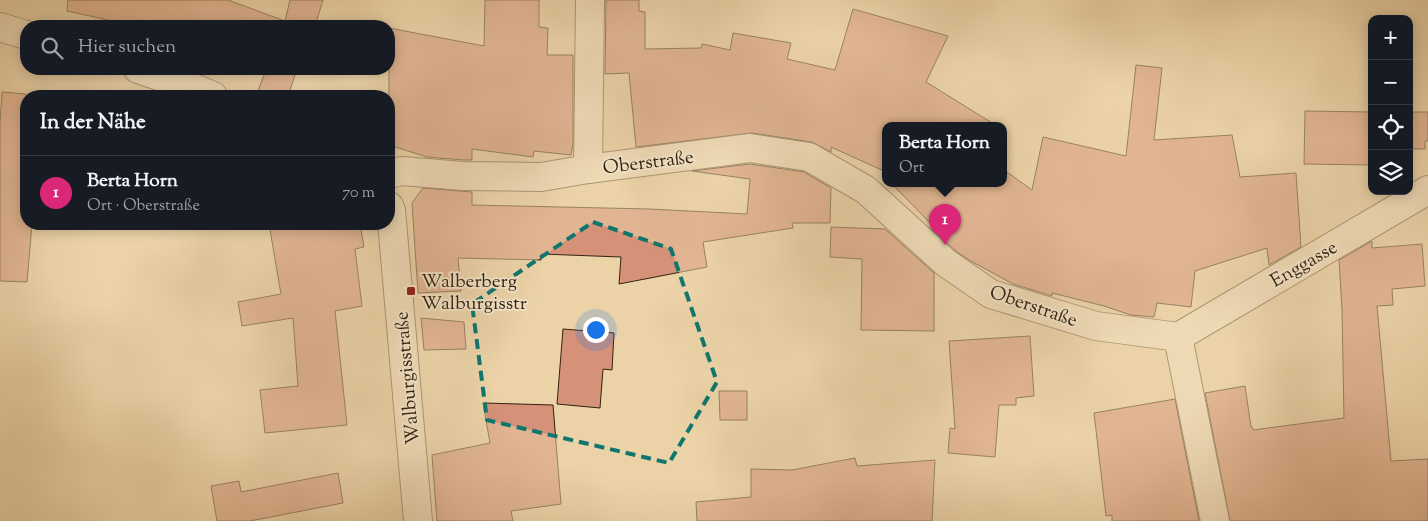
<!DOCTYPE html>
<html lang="de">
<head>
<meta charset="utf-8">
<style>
  :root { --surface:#171b24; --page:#242831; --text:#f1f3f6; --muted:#9ea1a6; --line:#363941; --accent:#db2777 }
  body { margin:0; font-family:"Sorts Mill Goudy",serif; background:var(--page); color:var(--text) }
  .controls { position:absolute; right:15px; top:15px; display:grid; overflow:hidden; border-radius:10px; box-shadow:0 2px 12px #0003 }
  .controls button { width:45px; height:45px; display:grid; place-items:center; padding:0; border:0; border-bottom:1px solid var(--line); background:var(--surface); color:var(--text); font:25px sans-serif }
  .you { position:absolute; left:595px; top:329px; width:18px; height:18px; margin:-12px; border:4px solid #fff; border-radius:50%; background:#1a73e8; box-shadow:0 0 0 8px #1a73e833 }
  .badge { display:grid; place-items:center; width:32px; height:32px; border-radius:50%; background:var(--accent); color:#fff; font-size:16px; font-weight:700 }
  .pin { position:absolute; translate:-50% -41px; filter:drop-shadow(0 1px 2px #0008) }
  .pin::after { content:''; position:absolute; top:26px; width:18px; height:15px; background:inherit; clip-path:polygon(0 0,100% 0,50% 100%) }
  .popup { position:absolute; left:882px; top:122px; width:125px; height:65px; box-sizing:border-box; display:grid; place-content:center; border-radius:10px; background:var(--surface); filter:drop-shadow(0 1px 4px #0005); font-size:16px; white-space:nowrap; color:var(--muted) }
  .popup b { font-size:19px; color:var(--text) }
  .popup::after { content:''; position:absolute; left:50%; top:100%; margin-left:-10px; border:10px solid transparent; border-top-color:var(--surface) }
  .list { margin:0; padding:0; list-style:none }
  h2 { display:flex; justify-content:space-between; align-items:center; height:65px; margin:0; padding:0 20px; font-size:21px }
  h2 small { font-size:16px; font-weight:400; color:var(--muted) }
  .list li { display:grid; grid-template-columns:32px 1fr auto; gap:15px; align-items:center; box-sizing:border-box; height:75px; padding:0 20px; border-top:1px solid var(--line) }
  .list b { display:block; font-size:19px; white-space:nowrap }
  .list p { margin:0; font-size:16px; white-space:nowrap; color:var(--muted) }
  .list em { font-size:16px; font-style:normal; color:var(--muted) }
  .icon { flex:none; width:28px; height:28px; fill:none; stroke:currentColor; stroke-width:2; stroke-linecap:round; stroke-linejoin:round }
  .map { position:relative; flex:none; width:1428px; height:521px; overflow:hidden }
  .search { position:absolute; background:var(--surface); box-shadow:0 2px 12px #0003; left:20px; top:20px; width:375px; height:55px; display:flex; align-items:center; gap:12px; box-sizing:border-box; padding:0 18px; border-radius:20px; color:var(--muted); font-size:19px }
  .panel { position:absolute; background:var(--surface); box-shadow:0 2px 12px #0003; left:20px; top:90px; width:375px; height:140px; border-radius:20px }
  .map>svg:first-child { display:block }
  .building { fill:#d59278; stroke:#33230f }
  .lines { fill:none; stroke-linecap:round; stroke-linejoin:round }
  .minor-casing { stroke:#614f35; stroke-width:30 }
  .minor { stroke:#f2e2c6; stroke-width:28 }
  .marked { fill:none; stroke:#0f766e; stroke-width:4; stroke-dasharray:10 6; stroke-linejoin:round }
  .poi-dot { fill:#8f2418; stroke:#f2e2c6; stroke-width:2 }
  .labels { text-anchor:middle; stroke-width:4; stroke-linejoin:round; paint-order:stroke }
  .street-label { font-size:19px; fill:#33230f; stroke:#f2e2c6 }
  .poi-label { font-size:19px; fill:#33230f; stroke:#f2e2c6; text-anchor:start }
</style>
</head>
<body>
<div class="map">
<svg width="1428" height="521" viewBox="0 0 1428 521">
  <rect width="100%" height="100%" fill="#ebd2a7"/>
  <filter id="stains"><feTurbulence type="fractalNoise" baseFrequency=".004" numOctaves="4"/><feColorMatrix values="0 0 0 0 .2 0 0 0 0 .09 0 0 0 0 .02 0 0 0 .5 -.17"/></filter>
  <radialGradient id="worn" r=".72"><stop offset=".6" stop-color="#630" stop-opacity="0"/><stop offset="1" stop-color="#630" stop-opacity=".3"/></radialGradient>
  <g class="building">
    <path d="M 68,0 L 228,0 L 285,21 L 290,0 L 323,0 L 315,26 L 135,26 L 67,11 Z"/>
    <path d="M 485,0 L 539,0 L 539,27 L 548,28 L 547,55 L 573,55 L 573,144 L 571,155 L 534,151 L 533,157 L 472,149 L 472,160 L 464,160 L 427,157 L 389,145 L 389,28 L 484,46 Z"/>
    <path d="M 606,0 L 639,0 L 639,11 L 645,12 L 645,49 L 701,48 L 702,44 L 730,50 L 733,33 L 791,43 L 787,59 L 835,70 L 853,9 L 948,36 L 926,82 L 997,126 L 886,126 L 886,172 L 831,147 L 831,152 L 812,142 L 752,133 L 636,147 L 629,73 L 605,74 Z"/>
    <path d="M 1136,65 L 1162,68 L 1154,140 L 1232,135 L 1240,177 L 1296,173 L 1301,247 L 1269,265 L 1267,248 L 1195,271 L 1191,307 L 1157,303 L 1154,317 L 1131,315 L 1104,306 L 1052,293 L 1052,296 L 1013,284 L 969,260 L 956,251 L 933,230 L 937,230 L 892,184 L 1004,184 L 1004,170 L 1032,190 L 1043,137 L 1126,156 Z"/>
    <path d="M 262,69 L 297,69 L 288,96 L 256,96 L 266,70 Z"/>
    <path d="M 2,92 L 26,94 L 26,224 L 32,224 L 27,282 L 0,281 L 0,124 Z"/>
    <path d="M 1305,111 L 1372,112 L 1372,165 L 1304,164 Z"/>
    <path d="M 1409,112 L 1428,112 L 1428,141 L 1425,141 L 1425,149 L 1409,149 Z"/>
    <path d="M 750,164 L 804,172 L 831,188 L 830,223 L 792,223 L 793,228 L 703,242 L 707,267 L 619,284 L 621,257 L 541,254 L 541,260 L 458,258 L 461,291 L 418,293 L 412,203 L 423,188 L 472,192 L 472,205 L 649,209 L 747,214 L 750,179 L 692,171 Z"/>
    <path d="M 269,224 L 360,224 L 364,247 L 355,249 L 362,306 L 335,311 L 347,425 L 265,433 L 260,390 L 298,386 L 293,318 L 242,326 L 238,302 L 281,294 Z"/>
    <path d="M 831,227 L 885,229 L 934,273 L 934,331 L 861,330 L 862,259 L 830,257 Z"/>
    <path d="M 1372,241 L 1372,248 L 1422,244 L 1425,286 L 1392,289 L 1393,305 L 1377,306 L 1391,461 L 1428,459 L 1428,521 L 1230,521 L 1205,393 L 1245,386 L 1251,427 L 1252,427 L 1253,430 L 1344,418 L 1342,310 L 1339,260 Z"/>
    <path d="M 421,318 L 464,322 L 466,349 L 424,350 Z"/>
    <path d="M 563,329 L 614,333 L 612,370 L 603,369 L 600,408 L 557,404 Z"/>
    <path d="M 1030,336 L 1034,396 L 1016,398 L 1016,405 L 999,405 L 995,457 L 948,453 L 950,428 L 955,429 L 949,341 Z"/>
    <path d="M 719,391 L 747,391 L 747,420 L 720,420 Z"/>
    <path d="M 1175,399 L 1199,521 L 1112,521 L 1112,515 L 1106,516 L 1094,413 Z"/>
    <path d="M 483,403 L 553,405 L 561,504 L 511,511 L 513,521 L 437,521 L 432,455 L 490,443 Z"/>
    <path d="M 855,458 L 857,466 L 935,460 L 932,521 L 697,521 L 696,502 L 751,497 L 751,469 L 792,470 Z"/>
    <path d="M 338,473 L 343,503 L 250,521 L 217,521 L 211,486 L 239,481 L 241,492 Z"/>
  </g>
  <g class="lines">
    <g class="minor-casing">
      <g id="minor">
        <path d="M 0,27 L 26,35"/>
        <path d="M 138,69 L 194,88 L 213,96"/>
        <path d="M 588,169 L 590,0"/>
        <path d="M 389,174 L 402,171 L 463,176 L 541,177 L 588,169 L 750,148 L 809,157 L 866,190 L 946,263 L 991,294 L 1096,326 L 1178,337"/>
        <path d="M 389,206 L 391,210 L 418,521"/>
        <path d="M 1178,337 L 1428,190"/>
        <path d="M 1178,337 L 1215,521"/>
      </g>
    </g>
    <use href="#minor" class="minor"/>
  </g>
  <path d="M0 0H1428V521H0ZM 593,222 L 671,249 L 717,382 L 669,463 L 487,420 L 472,304 Z" fill="#ebd2a7" fill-opacity=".55" fill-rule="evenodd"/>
  <path class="marked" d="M 593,222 L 671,249 L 717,382 L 669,463 L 487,420 L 472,304 Z"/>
  <rect class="poi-dot" x="406" y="286" width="10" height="10" rx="2.5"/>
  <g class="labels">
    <g class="street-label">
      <text transform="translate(648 161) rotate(-7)" y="7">Oberstraße</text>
      <text transform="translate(1303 263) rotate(-30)" y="7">Enggasse</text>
      <text transform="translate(1034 305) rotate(19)" y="7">Oberstraße</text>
      <text transform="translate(406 378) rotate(-95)" y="7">Walburgisstraße</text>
    </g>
    <g class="poi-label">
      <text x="421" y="287">Walberberg<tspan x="421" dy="22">Walburgisstr</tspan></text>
    </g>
  </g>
  <rect width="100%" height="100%" filter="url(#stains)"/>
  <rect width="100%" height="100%" fill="url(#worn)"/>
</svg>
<div class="controls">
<button>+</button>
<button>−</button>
<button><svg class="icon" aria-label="locate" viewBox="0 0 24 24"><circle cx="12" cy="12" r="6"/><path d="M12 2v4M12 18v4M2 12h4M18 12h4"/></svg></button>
<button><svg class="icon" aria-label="layers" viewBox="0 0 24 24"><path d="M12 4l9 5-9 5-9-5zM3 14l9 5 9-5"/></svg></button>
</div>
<div class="you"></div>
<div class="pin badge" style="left:945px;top:245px">1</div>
<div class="popup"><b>Berta Horn</b>Ort</div>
<div class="search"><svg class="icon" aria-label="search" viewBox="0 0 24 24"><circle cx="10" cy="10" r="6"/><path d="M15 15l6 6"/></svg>Hier suchen</div>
<section class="panel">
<h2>In der Nähe<small></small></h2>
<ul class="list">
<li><span class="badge">1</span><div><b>Berta Horn</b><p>Ort · Oberstraße</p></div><em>70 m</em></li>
</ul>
</section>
</div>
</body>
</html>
